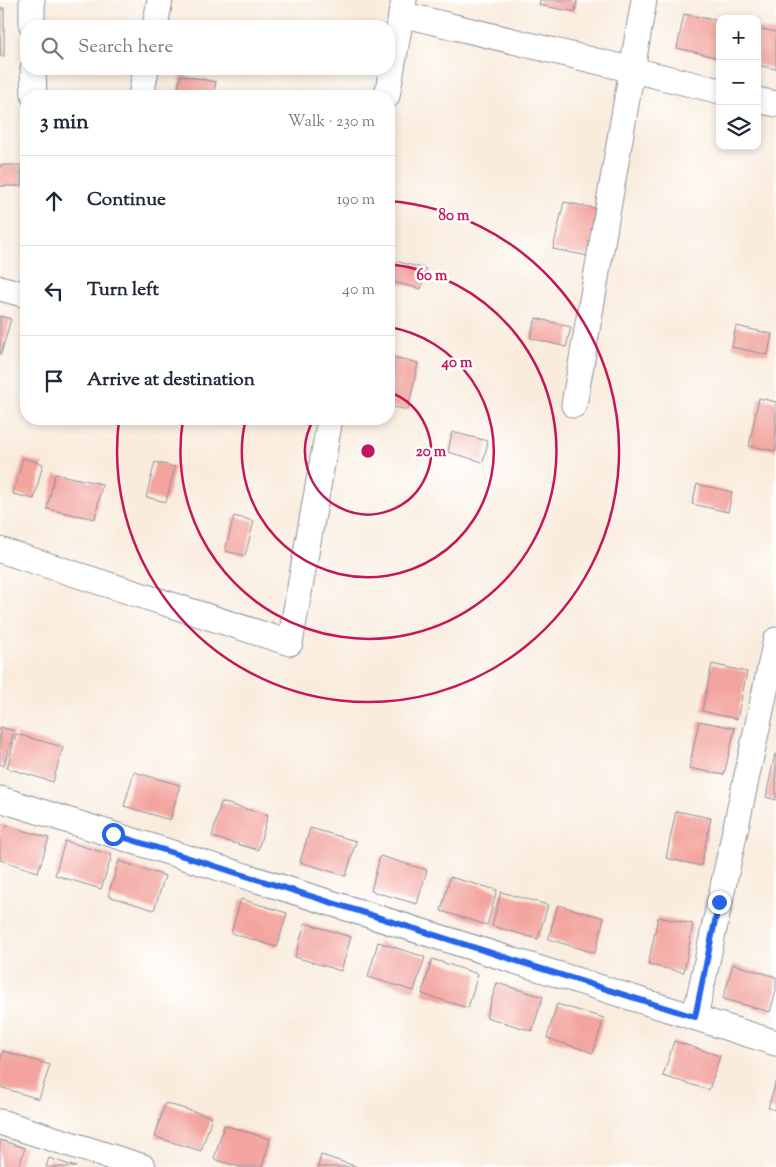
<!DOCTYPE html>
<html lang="en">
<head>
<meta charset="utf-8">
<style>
  :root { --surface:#fff; --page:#f2f2f3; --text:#1f2937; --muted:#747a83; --line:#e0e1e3 }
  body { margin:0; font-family:"Sorts Mill Goudy",serif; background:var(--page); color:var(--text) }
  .controls { position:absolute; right:15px; top:15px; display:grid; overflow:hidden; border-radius:10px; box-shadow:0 2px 8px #0003 }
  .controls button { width:45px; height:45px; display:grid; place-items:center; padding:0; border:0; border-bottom:1px solid var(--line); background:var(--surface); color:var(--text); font:25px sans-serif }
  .stop { position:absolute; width:15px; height:15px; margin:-11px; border:4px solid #2563eb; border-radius:50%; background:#fff }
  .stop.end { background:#2563eb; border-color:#fff; box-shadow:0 1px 5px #0008 }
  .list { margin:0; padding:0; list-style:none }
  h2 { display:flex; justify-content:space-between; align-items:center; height:65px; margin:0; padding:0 20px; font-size:21px }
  h2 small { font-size:16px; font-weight:400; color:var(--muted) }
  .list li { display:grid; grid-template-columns:32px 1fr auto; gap:15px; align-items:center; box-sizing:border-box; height:90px; padding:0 20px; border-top:1px solid var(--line) }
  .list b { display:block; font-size:19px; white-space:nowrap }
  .list em { font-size:16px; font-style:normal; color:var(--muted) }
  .icon { flex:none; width:28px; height:28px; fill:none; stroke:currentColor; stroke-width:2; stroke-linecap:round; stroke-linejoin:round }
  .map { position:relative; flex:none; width:776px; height:1167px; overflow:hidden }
  .search { position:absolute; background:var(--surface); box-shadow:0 2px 8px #0003; left:20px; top:20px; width:375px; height:55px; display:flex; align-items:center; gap:12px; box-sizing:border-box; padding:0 18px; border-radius:20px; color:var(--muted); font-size:19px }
  .panel { position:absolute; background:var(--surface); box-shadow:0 2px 8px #0003; left:20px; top:90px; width:375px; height:335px; border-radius:20px }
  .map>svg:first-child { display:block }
  .building { fill:#f3a49e }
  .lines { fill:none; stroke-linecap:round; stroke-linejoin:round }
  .street-casing { stroke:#8a8e9e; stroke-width:27 }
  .street { stroke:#fff; stroke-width:25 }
  .route { stroke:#2563eb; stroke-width:6 }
  .ring { fill:none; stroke:#c2185b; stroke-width:2.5 }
  .centre { fill:#c2185b; stroke:#fff; stroke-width:2.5 }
  .ring-label { font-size:15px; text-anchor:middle; font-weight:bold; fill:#c2185b; stroke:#fff; stroke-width:5; stroke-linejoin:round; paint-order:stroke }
</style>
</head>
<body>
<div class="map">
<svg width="776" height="1167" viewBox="0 0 776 1167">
  <rect width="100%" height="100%" fill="#fff"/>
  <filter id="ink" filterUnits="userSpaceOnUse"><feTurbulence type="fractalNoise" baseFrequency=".02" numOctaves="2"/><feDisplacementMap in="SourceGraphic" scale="10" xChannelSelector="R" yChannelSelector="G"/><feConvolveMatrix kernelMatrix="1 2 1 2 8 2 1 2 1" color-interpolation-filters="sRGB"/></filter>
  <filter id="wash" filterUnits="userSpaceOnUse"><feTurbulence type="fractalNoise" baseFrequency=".0096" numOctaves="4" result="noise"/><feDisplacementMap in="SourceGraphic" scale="20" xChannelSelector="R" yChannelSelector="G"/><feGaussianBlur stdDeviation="1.12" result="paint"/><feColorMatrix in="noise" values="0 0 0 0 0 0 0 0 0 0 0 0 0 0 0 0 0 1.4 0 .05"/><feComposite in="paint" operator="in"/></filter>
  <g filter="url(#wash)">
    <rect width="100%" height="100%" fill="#f9ecdd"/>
    <g id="blocks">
      <g class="building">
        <path d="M 540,0 L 577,0 L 575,12 L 539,5 Z"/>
        <rect x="0" y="8" width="4" height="48"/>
        <path d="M 684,14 L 720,21 L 720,58 L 677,48 Z"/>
        <path d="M 757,28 L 776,32 L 776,69 L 757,65 Z"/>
        <path d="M 181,75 L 216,82 L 213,96 L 176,96 Z"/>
        <rect x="0" y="165" width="21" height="21"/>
        <path d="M 564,202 L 599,209 L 588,256 L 553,249 Z"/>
        <path d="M 391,260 L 426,269 L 421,289 L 389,281 Z"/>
        <path d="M 0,316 L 11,319 L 1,354 L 0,354 Z"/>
        <path d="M 536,318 L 571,327 L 566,347 L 530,338 Z"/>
        <path d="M 736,326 L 772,334 L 768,355 L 732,347 Z"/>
        <path d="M 389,356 L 418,363 L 408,410 L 389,406 Z"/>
        <path d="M 759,398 L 776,402 L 776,451 L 749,446 Z"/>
        <path d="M 290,419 L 309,419 L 308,423 Z"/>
        <path d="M 452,432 L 488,441 L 483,462 L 448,452 Z"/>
        <path d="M 23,458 L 43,464 L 34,499 L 13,494 Z"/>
        <path d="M 155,462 L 175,467 L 166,502 L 146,497 Z"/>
        <path d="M 55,474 L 102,484 L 95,519 L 47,509 Z"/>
        <path d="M 697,484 L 732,492 L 728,512 L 692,504 Z"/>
        <path d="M 234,516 L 254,521 L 245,556 L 225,551 Z"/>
        <path d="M 712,664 L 747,672 L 737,719 L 702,711 Z"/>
        <path d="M 699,721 L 735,728 L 724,775 L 689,768 Z"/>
        <path d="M 0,727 L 14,731 L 4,766 L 0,764 Z"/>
        <path d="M 16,734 L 63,747 L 53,782 L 7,768 Z"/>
        <path d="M 775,754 L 776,754 L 776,800 L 766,797 Z"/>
        <path d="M 134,772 L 180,785 L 170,820 L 124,806 Z"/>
        <path d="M 221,802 L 268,815 L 258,850 L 212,837 Z"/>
        <path d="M 676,811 L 711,818 L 701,866 L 666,858 Z"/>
        <path d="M 2,824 L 49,838 L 38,872 L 0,860 L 0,831 Z"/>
        <path d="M 310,828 L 356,841 L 346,876 L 300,862 Z"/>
        <path d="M 65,841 L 112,855 L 101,889 L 55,875 Z"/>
        <path d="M 380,856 L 427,870 L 417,904 L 371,891 Z"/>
        <path d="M 119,861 L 165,876 L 154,910 L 108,896 Z"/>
        <path d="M 450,877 L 497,890 L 487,925 L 441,911 Z"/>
        <path d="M 501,892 L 548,905 L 538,939 L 492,926 Z"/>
        <path d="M 241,899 L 287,913 L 277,947 L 231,933 Z"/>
        <path d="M 558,905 L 604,918 L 595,953 L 548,939 Z"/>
        <path d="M 658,917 L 693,924 L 684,972 L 648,965 Z"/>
        <path d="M 305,923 L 351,937 L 341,971 L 295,957 Z"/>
        <path d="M 378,942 L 425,957 L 414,991 L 368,977 Z"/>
        <path d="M 432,959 L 478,974 L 468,1008 L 422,994 Z"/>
        <path d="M 733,964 L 776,977 L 776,991 L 770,1012 L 723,999 Z"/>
        <path d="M 497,983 L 543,997 L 532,1031 L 486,1017 Z"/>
        <path d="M 557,1004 L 604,1018 L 593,1053 L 547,1038 Z"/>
        <path d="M 674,1041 L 720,1056 L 709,1090 L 663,1076 Z"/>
        <path d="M 3,1051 L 50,1065 L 39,1099 L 0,1087 L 0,1062 Z"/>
        <path d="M 776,1082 L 776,1110 L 768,1108 Z"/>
        <path d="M 165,1103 L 212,1117 L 201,1151 L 155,1137 Z"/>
        <path d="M 224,1125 L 270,1139 L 262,1167 L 239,1167 L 214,1159 Z"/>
        <path d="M 0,1140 L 25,1148 L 19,1167 L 0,1167 Z"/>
        <path d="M 321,1155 L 358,1167 L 318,1167 Z"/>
        <path d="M 49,1158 L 76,1167 L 46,1167 Z"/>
      </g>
    </g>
  </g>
  <g filter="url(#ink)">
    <use href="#blocks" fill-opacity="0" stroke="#8a8e9e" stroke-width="1"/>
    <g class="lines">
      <g class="street-casing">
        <g id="street">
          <path d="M 32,0 L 32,26"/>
          <path d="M 401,14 L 720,91"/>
          <path d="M 155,26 L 160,0"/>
          <path d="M 33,69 L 34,96"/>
          <path d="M 141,96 L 146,69"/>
          <path d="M 387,96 L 404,0"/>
          <path d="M 757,100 L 776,104"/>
          <path d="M 0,288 L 26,295"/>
          <path d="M 574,405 L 644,0"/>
          <path d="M 0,550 L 290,643 L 330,419"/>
          <path d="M 0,799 L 776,1043"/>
          <path d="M 695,1017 L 776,640"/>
          <path d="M 0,1122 L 143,1167"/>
        </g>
      </g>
      <use href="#street" class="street"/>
    </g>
  </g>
  <g class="lines" filter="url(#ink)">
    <path class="route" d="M 113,834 L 695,1017 L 719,902"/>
  </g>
  <g class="ring">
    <path d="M389 392A63 63 0 1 1 314 419"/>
    <path d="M389 327A126 126 0 1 1 246 419"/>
    <path d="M389 264A188 188 0 1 1 183 420"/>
    <path d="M390 201A251 251 0 1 1 119 420"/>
  </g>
  <circle cx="368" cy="451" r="8" class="centre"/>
  <g class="ring-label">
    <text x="454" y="220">80 m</text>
    <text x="432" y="280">60 m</text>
    <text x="457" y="367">40 m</text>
    <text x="431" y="456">20 m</text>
  </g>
</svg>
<div class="controls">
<button>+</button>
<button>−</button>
<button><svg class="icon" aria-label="layers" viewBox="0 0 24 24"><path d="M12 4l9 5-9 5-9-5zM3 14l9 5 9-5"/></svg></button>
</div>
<div class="stop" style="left:113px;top:834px"></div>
<div class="stop end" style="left:719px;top:902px"></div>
<div class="search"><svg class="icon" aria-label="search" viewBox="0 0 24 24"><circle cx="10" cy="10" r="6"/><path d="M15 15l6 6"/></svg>Search here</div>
<section class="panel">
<h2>3 min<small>Walk · 230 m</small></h2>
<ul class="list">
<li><svg class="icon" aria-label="ahead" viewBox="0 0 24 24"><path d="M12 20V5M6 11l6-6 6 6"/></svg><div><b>Continue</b></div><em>190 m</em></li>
<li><svg class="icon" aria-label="left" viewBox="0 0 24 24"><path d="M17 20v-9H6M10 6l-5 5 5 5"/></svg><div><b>Turn left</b></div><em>40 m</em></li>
<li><svg class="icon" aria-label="arrive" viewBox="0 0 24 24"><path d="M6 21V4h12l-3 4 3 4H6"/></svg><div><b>Arrive at destination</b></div></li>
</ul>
</section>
</div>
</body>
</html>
